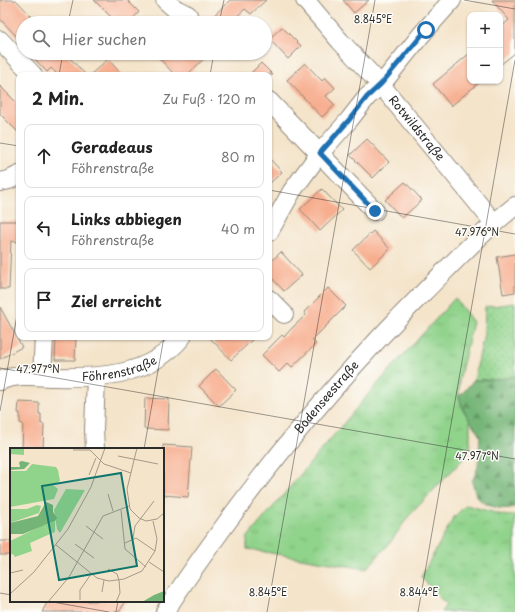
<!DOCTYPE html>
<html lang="de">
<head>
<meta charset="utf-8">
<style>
  :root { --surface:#fff; --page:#f2f2f2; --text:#222; --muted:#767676; --line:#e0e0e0 }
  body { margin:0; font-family:"Playpen Sans",sans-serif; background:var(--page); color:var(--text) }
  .controls { position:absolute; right:12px; top:12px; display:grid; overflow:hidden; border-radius:8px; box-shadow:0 1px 3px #0004 }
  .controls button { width:36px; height:36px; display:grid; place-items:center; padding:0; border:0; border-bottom:1px solid var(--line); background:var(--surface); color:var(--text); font:20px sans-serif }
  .stop { position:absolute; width:12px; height:12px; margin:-9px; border:3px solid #1f6fb2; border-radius:50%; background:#fff }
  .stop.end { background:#1f6fb2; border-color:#fff; box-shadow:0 1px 4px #0008 }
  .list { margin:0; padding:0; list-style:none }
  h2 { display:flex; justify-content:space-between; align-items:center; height:52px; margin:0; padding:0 16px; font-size:17px }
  h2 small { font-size:13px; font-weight:400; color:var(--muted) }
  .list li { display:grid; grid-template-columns:26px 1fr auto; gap:12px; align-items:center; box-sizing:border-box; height:64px; margin:0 8px 8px; padding:0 8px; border:1px solid var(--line); border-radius:8px }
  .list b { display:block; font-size:15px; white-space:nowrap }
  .list p { margin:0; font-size:13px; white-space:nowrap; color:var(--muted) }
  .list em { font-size:13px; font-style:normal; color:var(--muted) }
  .icon { flex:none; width:22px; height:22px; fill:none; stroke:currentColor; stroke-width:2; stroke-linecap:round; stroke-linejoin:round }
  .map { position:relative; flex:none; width:515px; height:612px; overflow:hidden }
  .search { position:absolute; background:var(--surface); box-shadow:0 1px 3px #0004; left:16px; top:16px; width:256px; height:44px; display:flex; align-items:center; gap:10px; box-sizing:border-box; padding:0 14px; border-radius:22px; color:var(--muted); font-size:15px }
  .panel { position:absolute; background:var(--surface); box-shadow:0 1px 3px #0004; left:16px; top:72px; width:256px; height:268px; border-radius:8px }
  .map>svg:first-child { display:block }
  .grass { fill:url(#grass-tufts); stroke:#5e7f5b }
  .forest { fill:url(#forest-firs); stroke:#507051 }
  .park { fill:url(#park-dots); stroke:#5e7f5b }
  .building { fill:#f7ae8f }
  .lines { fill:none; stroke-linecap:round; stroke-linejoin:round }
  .minor-casing { stroke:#90887a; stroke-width:20 }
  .minor { stroke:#fff; stroke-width:18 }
  .route { stroke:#1f6fb2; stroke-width:5 }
  .ticks { fill:none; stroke:#2b2b2b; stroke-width:1; stroke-opacity:0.45 }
  .labels { text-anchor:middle; stroke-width:3; stroke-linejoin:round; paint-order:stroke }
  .street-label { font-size:12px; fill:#2b2b2b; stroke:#fdfcf7 }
  .inset-road { fill:none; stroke:#a49a8a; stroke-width:1 }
  .view { fill:#0f766e; fill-opacity:0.15; stroke:#0f766e; stroke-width:2 }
  .inset-edge { fill:none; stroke:#2b2b2b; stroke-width:2 }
  .ticks-label { font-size:10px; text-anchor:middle; fill:#2b2b2b; stroke:#fdfcf7; stroke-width:3; stroke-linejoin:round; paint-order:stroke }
</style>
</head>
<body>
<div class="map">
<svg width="515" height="612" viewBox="0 0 515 612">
  <defs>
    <pattern id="grass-tufts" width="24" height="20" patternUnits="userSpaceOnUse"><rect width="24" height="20" fill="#90d38b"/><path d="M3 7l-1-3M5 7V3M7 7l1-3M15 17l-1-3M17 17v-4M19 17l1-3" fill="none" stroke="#7cb578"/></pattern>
    <pattern id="forest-firs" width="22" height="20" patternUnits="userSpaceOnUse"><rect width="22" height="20" fill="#74b577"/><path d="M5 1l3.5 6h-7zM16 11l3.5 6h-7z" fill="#5f9362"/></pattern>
    <pattern id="park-dots" width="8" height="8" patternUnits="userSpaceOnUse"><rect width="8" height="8" fill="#90d38b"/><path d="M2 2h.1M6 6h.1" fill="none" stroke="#7cb578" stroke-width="1.8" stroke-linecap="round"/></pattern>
  </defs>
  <rect width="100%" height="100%" fill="#fdfcf7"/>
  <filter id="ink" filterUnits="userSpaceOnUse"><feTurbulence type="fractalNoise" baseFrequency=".025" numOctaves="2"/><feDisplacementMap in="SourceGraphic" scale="8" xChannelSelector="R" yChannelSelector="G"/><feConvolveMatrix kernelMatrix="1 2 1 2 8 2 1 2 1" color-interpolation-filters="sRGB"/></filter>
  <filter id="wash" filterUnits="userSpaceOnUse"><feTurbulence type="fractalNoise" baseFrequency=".012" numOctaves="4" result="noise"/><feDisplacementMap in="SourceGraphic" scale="16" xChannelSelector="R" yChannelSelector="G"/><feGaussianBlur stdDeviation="0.9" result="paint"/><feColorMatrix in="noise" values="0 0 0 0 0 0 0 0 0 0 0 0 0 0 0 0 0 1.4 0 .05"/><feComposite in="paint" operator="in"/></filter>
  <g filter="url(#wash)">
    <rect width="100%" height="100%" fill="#f4e4ca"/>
    <g class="grass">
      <path d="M 455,298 L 473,322 L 459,380 L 459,397 L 464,411 L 470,421 L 470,447 L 466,456 L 408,517 L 390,543 L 366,569 L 247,549 L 247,538 L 371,391 Z"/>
      <path d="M 466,505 L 507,516 L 515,515 L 515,612 L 441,612 L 446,605 L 421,577 L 454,517 Z"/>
    </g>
    <path class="forest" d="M 515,376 L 515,507 C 503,511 486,507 477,497 C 475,494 474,487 472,482 L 478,467 L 480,436 L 464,411 L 459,397 L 474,380 L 499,379 Z"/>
    <path class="park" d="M 515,303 L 515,376 L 499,379 L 474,380 L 484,334 L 485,307 Z"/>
    <g id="blocks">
      <g class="building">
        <path d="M 0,0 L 16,0 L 32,17 L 26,23 L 23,23 L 23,43 L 0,19 Z"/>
        <path d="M 94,0 L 127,0 L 139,12 L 129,23 L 117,23 Z"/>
        <path d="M 230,0 L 266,0 L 251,14 L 245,9 L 230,23 L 206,23 Z"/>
        <path d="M 343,0 L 369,0 L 354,13 Z"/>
        <path d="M 492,0 L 515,0 L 515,53 L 500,65 L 500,28 L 509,20 Z"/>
        <path d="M 282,27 L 301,46 L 288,59 L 269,39 Z"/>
        <path d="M 29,53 L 65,53 L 86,75 L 58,75 L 51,68 L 47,72 Z"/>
        <path d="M 154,53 L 172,53 L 174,54 L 175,53 L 210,53 L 187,75 L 175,75 Z"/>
        <path d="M 470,53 L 470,81 L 481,81 L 451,106 L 433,84 Z"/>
        <path d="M 108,59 L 122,75 L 90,75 Z"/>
        <path d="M 261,63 L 273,75 L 249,75 Z"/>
        <path d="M 305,63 L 322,81 L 325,77 L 335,88 L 326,96 L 335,105 L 322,117 L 287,80 Z"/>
        <path d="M 0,86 L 19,105 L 19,133 L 0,114 Z"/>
        <path d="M 367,139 L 389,162 L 373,178 L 350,155 Z"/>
        <path d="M 269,158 L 282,172 L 269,184 Z"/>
        <path d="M 405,182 L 422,200 L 402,218 L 385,200 Z"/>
        <path d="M 322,189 L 342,210 L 320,231 L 300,209 Z"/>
        <path d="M 0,221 L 19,221 L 18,242 L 11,241 L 9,289 L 0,289 Z"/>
        <path d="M 373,231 L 390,249 L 370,268 L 353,250 Z"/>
        <path d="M 281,252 L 302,275 L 284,291 L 269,275 L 269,263 Z"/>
        <path d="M 515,254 L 515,292 L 503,294 L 497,257 Z"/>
        <path d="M 328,288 L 346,306 L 312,340 L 316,344 L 292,367 L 288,363 L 279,372 L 262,355 L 282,335 L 284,337 L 292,328 L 306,315 L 304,312 Z"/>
        <path d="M 0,307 L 22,347 L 0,359 Z"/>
        <path d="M 56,337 L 76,337 L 75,360 L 55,360 Z"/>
        <path d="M 209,337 L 255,337 L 231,360 Z"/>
        <path d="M 216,369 L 236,390 L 219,406 L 199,386 Z"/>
        <path d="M 145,398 L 169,399 L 168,430 L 144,429 Z"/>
        <path d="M 19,402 L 39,403 L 39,414 L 41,414 L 41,424 L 44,424 L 43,449 L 22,449 L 23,424 L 20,423 L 20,413 L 18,413 Z"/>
        <path d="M 163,445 L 192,447 L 188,497 L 163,495 Z"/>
        <rect x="0" y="541" width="11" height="14"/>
        <path d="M 48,601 L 126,601 L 119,612 L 42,612 Z"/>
      </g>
    </g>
  </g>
  <g filter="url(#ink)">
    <use href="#blocks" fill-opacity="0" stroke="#90887a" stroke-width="1"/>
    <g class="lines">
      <g class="minor-casing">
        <g id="minor">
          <path d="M 165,0 L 174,8 L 188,15"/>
          <path id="s1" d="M 305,0 L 340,41 L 381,85 L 494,223"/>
          <path d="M 0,40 L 33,75"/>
          <path d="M 269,101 L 375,211"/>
          <path d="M 0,182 L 9,180 L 19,175"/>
          <path d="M 269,232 L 292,191 L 320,153 L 349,120 L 367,97 L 381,85 L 421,35 L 452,0"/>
          <path d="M 269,299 L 284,314"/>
          <path d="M 42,376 L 44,337"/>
          <path id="s2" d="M 0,381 C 16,374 34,376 52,377 C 100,378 149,377 182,337"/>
          <path d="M 95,449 L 94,430 L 96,377"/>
          <path id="s3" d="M 165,612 C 183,582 205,553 225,525 C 285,443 351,365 423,293 C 453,263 482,232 515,206"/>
        </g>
      </g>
      <use href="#minor" class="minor"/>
    </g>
  </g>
  <g class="lines" filter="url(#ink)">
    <path class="route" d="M 375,211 L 320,153 L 349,120 L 367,97 L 381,84 L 426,30"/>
  </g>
  <path class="ticks" d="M 464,0 L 515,9M 68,23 L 73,0M 219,23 L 224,0M 59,75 L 63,53M 210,75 L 214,53M 0,143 L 19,146M 269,190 L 515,234M 0,368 L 515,459M 0,411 L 19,304M 144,449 L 164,337M 0,593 L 11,595M 47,601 L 109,612M 116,612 L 118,601M 267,612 L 375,0M 418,612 L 515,60"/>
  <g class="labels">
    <g class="street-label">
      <text dy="4" stroke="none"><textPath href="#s1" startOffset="170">Rotwildstraße</textPath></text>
      <text dy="4" stroke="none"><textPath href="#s2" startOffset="121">Föhrenstraße</textPath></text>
      <text dy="4" stroke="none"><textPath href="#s3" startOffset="269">Bodenseestraße</textPath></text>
    </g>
  </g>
  <g transform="translate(10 448)">
    <rect width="154" height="154" fill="#f4e4ca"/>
    <path d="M 22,16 L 46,19 L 48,22 L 50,33 L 43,37 L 48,41 L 44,51 L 0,59 L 0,23 L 16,23 ZM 56,41 L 75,42 L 50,85 L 47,81 L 44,62 ZM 27,57 L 31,58 L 29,65 L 0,75 L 0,61 L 17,61 ZM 34,77 L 40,86 L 20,95 L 22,103 L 5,109 L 3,106 L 0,107 L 0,93 Z" fill="#90d38b"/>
    <path d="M 12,13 L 20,15 L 14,21 L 0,22 L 0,19 L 10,19 L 9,14 ZM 36,54 L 43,57 L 43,64 L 47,70 L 45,73 L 13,86 L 0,86 L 0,75 L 28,68 ZM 154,143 L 154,154 L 132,154 L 144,147 Z" fill="#74b577"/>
    <path d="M 45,73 L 45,84 L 40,86 L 34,77 Z" fill="#90d38b"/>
    <path d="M 0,0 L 14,0 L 14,7 L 0,6 Z" fill="#90d38b"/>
    <path class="inset-road" d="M 127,0 L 117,41 L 120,61 L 129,70 L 136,73 L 147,71 L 154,65M 63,2 L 80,2 L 94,16 L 121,25M 108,8 L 148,16M 79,27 L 86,10M 98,46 L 103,63M 111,62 L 115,101 L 136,119M 76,78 L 93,91M 123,90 L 125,78 L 144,53M 115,95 L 126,90 L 145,103M 65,96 L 84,110M 46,97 L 87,130 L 99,133 L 114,131 L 132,123 L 145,103 L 147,91 L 143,73M 139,114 L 154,124M 98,121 L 107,126 L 109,132 L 110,145 L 106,154M 0,125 L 13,122M 92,144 L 94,132M 0,146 L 24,124 L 58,81 L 81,39 L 95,0M 70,152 L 70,142 L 81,126M 38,154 L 59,129 L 93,68 L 119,58"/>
    <path class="view" d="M 111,25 L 127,118 L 49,132 L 32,38 Z"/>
    <rect width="154" height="154" class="inset-edge"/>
  </g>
  <g class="ticks-label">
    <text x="373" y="23">8.845°E</text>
    <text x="477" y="236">47.976°N</text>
    <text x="38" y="373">47.977°N</text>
    <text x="477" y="460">47.977°N</text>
    <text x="268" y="596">8.845°E</text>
    <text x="419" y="596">8.844°E</text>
  </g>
</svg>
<div class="controls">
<button>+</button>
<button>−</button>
</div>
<div class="stop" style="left:426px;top:30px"></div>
<div class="stop end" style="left:375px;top:211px"></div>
<div class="search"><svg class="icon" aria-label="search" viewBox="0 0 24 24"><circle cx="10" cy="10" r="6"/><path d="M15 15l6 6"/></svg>Hier suchen</div>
<section class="panel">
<h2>2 Min.<small>Zu Fuß · 120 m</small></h2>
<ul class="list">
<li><svg class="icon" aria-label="ahead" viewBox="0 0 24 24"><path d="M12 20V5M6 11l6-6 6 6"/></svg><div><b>Geradeaus</b><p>Föhrenstraße</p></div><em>80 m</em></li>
<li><svg class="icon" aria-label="left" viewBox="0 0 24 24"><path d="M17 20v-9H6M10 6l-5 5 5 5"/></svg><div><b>Links abbiegen</b><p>Föhrenstraße</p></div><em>40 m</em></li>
<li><svg class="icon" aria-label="arrive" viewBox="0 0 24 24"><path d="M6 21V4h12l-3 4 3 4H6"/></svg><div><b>Ziel erreicht</b></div></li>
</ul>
</section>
</div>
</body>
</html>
